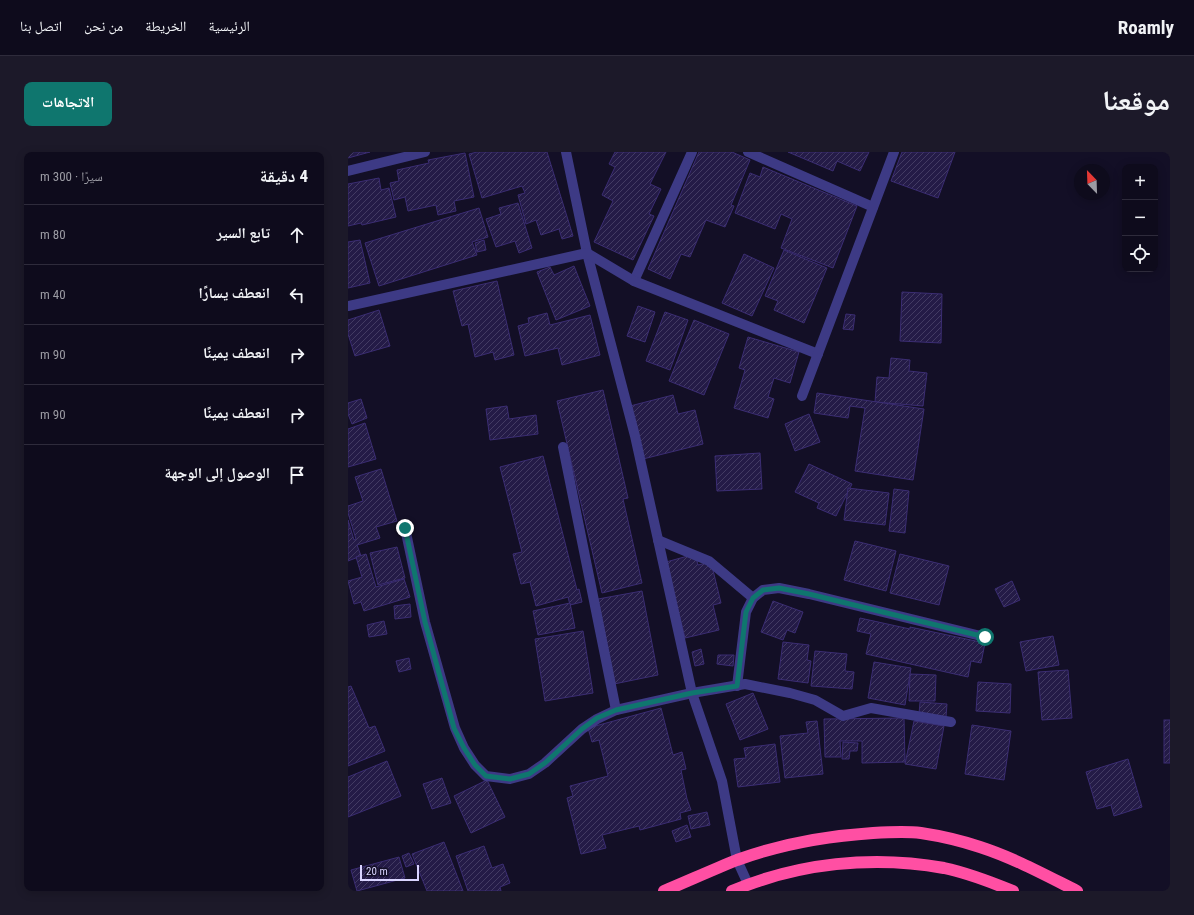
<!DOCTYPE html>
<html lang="ar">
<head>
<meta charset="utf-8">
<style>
  :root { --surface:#0e0b1c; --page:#1c1929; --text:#f1f3f6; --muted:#9b9ba3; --line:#2e2b3b; --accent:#0f766e }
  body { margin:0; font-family:"Roboto Condensed","Noto Naskh Arabic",sans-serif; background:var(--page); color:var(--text); direction:rtl }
  .controls { position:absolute; right:12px; top:12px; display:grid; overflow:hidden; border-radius:8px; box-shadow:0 2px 10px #0003 }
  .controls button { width:36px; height:36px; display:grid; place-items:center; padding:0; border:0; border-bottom:1px solid var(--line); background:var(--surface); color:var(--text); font:20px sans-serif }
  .compass { position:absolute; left:726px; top:12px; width:36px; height:36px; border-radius:50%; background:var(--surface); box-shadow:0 2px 10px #0003; rotate:337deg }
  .scale { position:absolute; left:12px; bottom:10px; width:59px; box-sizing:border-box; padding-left:4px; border:2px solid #d9d4ff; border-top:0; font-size:11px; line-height:14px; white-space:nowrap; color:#d9d4ff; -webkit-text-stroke:3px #130f26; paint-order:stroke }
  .stop { position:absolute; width:12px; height:12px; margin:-9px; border:3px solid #0f766e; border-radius:50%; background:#fff }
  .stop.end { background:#0f766e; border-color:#fff; box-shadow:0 1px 4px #0008 }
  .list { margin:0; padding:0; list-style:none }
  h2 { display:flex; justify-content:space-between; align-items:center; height:52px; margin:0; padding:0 16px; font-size:17px }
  h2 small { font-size:13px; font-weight:400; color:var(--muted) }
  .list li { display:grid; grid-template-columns:26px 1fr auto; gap:12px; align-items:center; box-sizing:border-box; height:60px; padding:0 16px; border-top:1px solid var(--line) }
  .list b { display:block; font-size:15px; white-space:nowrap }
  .list em { font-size:13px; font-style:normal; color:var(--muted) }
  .icon { flex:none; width:22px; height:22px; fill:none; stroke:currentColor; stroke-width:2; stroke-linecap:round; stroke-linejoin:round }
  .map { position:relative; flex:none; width:822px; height:739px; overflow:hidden; direction:ltr; border-radius:8px }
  header { display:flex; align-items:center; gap:24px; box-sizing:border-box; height:56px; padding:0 20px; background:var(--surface); border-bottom:1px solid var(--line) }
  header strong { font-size:19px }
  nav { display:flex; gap:22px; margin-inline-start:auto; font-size:14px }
  .intro { display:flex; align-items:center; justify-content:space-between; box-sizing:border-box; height:96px; padding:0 24px }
  h1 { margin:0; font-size:28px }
  .button { padding:10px 18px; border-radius:8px; background:var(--accent); color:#fff; font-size:14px; font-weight:700 }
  main { display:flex; gap:24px; padding:0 24px }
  aside { flex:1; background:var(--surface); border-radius:8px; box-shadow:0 2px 10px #0003 }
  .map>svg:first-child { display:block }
  .building { fill:url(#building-hatch); stroke:#3b2d73 }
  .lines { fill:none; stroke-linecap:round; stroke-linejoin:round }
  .minor { stroke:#3d3a85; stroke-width:10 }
  .highway { stroke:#ff4fa3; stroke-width:12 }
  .route { stroke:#0f766e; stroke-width:5 }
</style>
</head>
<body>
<header>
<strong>Roamly</strong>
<nav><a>الرئيسية</a><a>الخريطة</a><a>من نحن</a><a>اتصل بنا</a></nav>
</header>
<div class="intro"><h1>موقعنا</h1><a class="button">الاتجاهات</a></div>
<main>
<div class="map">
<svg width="822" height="739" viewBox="0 0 822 739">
  <defs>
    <pattern id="building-hatch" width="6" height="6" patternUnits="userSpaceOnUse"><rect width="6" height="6" fill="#241b47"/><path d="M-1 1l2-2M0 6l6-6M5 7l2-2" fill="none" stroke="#433b63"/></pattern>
  </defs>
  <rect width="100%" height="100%" fill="#130f26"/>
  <g class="building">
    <path d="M 0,0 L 22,0 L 0,6 Z"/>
    <path d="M 129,0 L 199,0 L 225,84 L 214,87 L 211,77 L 193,83 L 188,68 L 178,72 L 170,43 L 177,41 L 174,34 L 134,46 L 121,2 Z"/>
    <path d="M 267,0 L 318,0 L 302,32 L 313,37 L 301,62 L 306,64 L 285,108 L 246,90 L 265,49 L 254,43 L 267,15 L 261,12 Z"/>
    <path d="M 351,0 L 384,0 L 402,8 L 383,53 L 386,54 L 377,75 L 358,68 L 342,105 L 333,102 L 322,127 L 300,117 Z"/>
    <path d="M 440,0 L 521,0 L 512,19 L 489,9 L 485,19 Z"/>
    <path d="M 554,0 L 607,0 L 590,46 L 543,29 Z"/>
    <path d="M 117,1 L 126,45 L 106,49 L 108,59 L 90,63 L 88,53 L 60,59 L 57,45 L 46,48 L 42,31 L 51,29 L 49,18 L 81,11 L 80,8 Z"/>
    <path d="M 415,15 L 509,54 L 485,116 L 433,96 L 444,67 L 433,62 L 427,77 L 387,61 L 402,21 L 412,25 Z"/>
    <path d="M 31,26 L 33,38 L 41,36 L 48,65 L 14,73 L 13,71 L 0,74 L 0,32 Z"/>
    <path d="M 170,51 L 184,96 L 171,101 L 167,89 L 148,95 L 138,67 L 153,62 L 151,56 Z"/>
    <path d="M 131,56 L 140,85 L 124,90 L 129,103 L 31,134 L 17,91 Z"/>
    <path d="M 12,88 L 22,131 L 0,136 L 0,90 Z"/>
    <path d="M 136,88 L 138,98 L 129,100 L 127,91 Z"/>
    <path d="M 436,98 L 479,116 L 456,171 L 426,158 L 430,149 L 417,144 Z"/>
    <path d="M 396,102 L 426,116 L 404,164 L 374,151 Z"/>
    <path d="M 226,114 L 242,154 L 208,168 L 189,120 L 202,115 L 206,123 Z"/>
    <path d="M 149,129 L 166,203 L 147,208 L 145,200 L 127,205 L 120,172 L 114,174 L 105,139 Z"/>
    <path d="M 554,140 L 594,142 L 593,191 L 552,189 Z"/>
    <path d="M 290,154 L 307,160 L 297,190 L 279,184 Z"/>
    <path d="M 31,158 L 42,194 L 7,204 L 0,182 L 0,168 Z"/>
    <path d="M 317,160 L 340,168 L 322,218 L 298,209 Z"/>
    <path d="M 199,161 L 202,173 L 242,163 L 252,203 L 214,213 L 210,196 L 177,204 L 170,174 L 181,171 L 180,166 Z"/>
    <path d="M 498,162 L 507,163 L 505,178 L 495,177 Z"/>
    <path d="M 346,168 L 381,182 L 356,243 L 321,229 Z"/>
    <path d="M 400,185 L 451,200 L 442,231 L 426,226 L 420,245 L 426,247 L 420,266 L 386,256 L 397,218 L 391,216 Z"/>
    <path d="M 543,206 L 562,208 L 561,219 L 579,221 L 575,254 L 527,250 L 529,225 L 541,226 Z"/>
    <path d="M 255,238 L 280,346 L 275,347 L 294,431 L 254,441 L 209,249 Z"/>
    <path d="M 469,241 L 576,257 L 565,328 L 507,319 L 517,256 L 502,254 L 500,266 L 466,261 Z"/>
    <path d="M 325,243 L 330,262 L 347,258 L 355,292 L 295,307 L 282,254 Z"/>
    <path d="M 13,247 L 19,266 L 4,272 L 0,262 L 0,251 Z"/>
    <path d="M 159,254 L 161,267 L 188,263 L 190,282 L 142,288 L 138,257 Z"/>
    <path d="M 461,262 L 472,290 L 447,299 L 437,272 Z"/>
    <path d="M 17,271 L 28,307 L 0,315 L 0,277 Z"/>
    <path d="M 412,301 L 414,337 L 369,339 L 367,304 Z"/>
    <path d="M 195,304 L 229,438 L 231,437 L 234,450 L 222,453 L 220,445 L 188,454 L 182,430 L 173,432 L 165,402 L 174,400 L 152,315 Z"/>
    <path d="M 461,312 L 504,332 L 488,364 L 469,356 L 471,351 L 447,340 Z"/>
    <path d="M 33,317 L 49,369 L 28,375 L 32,386 L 9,393 L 13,404 L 0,409 L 0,368 L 6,388 L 8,387 L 0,361 L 0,354 L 15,349 L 7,325 Z"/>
    <path d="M 500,336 L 541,341 L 537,373 L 496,368 Z"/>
    <path d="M 546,337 L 561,339 L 557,381 L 541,379 Z"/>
    <path d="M 507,389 L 548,399 L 538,439 L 496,428 Z"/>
    <path d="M 49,395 L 57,426 L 30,433 L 22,401 Z"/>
    <path d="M 18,402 L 28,435 L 56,427 L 62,445 L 16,459 L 13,450 L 6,452 L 0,429 L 14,425 L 8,405 Z"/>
    <path d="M 347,402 L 350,413 L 363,410 L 373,451 L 365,453 L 371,478 L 337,486 L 318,410 Z"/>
    <path d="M 552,402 L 601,414 L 591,453 L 542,441 Z"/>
    <path d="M 664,429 L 672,448 L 656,455 L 647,437 Z"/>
    <path d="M 294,439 L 310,523 L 266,532 L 250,447 Z"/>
    <path d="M 425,449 L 455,460 L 447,481 L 439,478 L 435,488 L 413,480 Z"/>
    <path d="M 222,451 L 227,476 L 190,483 L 185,459 Z"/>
    <path d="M 62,452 L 63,465 L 47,467 L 46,454 Z"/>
    <path d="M 512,466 L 562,477 L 562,475 L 637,491 L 633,511 L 623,509 L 620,525 L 518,502 L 523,482 L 509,479 Z"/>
    <path d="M 36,469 L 39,482 L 21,485 L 19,473 Z"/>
    <path d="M 235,479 L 245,541 L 197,549 L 187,487 Z"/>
    <path d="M 705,484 L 711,513 L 678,519 L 672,490 Z"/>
    <path d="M 435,490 L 461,493 L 459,508 L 463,509 L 460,531 L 430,527 Z"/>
    <path d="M 353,497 L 356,512 L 347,514 L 344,500 Z"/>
    <path d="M 467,499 L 499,502 L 497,519 L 506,520 L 504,537 L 463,534 Z"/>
    <path d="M 370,503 L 386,503 L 385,514 L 369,512 Z"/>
    <path d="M 61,506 L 63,517 L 51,520 L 48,509 Z"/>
    <path d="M 526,510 L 563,516 L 557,553 L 520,546 Z"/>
    <path d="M 720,518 L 724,566 L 694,568 L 690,520 Z"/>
    <path d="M 562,522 L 588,523 L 587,549 L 561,549 Z"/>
    <path d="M 630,530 L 663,532 L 662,561 L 628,559 Z"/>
    <path d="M 3,534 L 21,576 L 27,574 L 37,599 L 0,614 L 0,535 Z"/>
    <path d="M 405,541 L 420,577 L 392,588 L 378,552 Z"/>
    <path d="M 572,550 L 599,552 L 598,565 L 571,562 Z"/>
    <path d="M 313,556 L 325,603 L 334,600 L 338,617 L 333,618 L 339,647 L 343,658 L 332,661 L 333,667 L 292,678 L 291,674 L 254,683 L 258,696 L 233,702 L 219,646 L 225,644 L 222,634 L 260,624 L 251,588 L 244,590 L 240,576 Z"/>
    <path d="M 556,566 L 557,610 L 514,611 L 514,589 L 492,589 L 493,605 L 477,605 L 476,567 Z"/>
    <rect x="816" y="568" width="6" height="43"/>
    <path d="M 469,569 L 475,622 L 437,626 L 432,584 L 460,581 L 458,570 Z"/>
    <path d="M 566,569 L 596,574 L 588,617 L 557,612 Z"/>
    <path d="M 624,573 L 663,579 L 656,628 L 617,622 Z"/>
    <path d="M 495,590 L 510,591 L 509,599 L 502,599 L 501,607 L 494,607 Z"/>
    <path d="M 427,592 L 432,630 L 390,635 L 386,607 L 398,606 L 396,596 Z"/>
    <path d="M 780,607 L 794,655 L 766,664 L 763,653 L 749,657 L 738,620 Z"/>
    <path d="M 39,609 L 53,644 L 0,665 L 0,625 Z"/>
    <path d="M 94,626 L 103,651 L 84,657 L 75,632 Z"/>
    <path d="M 139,628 L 157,665 L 123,681 L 106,644 Z"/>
    <path d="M 359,660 L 362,673 L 343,677 L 340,664 Z"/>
    <path d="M 339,673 L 343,685 L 328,690 L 324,679 Z"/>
    <path d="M 96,690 L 115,739 L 79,739 L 64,702 Z"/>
    <path d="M 136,694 L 144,716 L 155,712 L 162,731 L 152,735 L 153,739 L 120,739 L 108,704 Z"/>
    <path d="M 61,701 L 66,712 L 58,715 L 54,704 Z"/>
    <path d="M 51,705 L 57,726 L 9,739 L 3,718 Z"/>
  </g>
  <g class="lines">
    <g class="minor">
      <path d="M 218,0 L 239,101 L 287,284 L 344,541 L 374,629 L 389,708 L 400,732"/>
      <path d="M 400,0 L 525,55"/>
      <path d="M 0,19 L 77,0"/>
      <path d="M 286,129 L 344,0"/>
      <path d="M 0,154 L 239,101 L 286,129 L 470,202"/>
      <path d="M 454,244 L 546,0"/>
      <path d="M 215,295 L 268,558"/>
      <path d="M 57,376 L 77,470 L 107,576 L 116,596 L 127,613 L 138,624 L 162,627 L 181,622 L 197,611 L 234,577 L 249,567 L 268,558 L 344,541 L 397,532 L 442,541 L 467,548 L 495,564 L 523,556 L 603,570"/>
      <path d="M 310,388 L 361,409 L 405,446"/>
      <path d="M 389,534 L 398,460 L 405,446 L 415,438 L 431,436 L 461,442 L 637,485"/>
    </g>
    <g class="highway">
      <path d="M 316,739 C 340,729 364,718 389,708 C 433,692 479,684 525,681 C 541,680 558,679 573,681 C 593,684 614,689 632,695 C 666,706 697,723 729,739"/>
      <path d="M 384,739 C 450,711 525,703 596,716 C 620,721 643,730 665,739"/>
    </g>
  </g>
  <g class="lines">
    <path class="route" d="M 57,376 L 77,470 L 106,576 L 116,596 L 127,613 L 138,624 L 162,627 L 181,622 L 197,611 L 234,577 L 249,566 L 268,558 L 344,541 L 389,534 L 398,460 L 405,446 L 415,438 L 431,436 L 461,442 L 637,485"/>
  </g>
</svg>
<div class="controls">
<button>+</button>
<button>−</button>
<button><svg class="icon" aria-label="locate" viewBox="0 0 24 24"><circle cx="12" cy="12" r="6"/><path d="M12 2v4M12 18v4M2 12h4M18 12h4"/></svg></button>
</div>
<svg class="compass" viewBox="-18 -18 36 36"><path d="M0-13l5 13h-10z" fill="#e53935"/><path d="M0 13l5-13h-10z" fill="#9b9ba3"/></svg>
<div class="scale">20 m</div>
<div class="stop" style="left:637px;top:485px"></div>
<div class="stop end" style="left:57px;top:376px"></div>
</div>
<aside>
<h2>4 دقيقة<small>سيرًا · 300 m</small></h2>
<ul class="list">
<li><svg class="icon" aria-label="ahead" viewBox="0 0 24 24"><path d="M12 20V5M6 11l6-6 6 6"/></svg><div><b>تابع السير</b></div><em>80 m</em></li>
<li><svg class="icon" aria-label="left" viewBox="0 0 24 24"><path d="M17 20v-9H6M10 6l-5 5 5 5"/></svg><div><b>انعطف يسارًا</b></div><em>40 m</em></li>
<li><svg class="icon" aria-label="right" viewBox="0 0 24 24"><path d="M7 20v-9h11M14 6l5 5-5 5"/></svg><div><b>انعطف يمينًا</b></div><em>90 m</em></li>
<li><svg class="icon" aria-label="right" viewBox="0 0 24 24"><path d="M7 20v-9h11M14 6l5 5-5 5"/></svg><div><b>انعطف يمينًا</b></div><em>90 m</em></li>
<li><svg class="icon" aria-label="arrive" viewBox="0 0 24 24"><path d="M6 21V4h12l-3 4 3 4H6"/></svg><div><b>الوصول إلى الوجهة</b></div></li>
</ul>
</aside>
</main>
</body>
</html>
